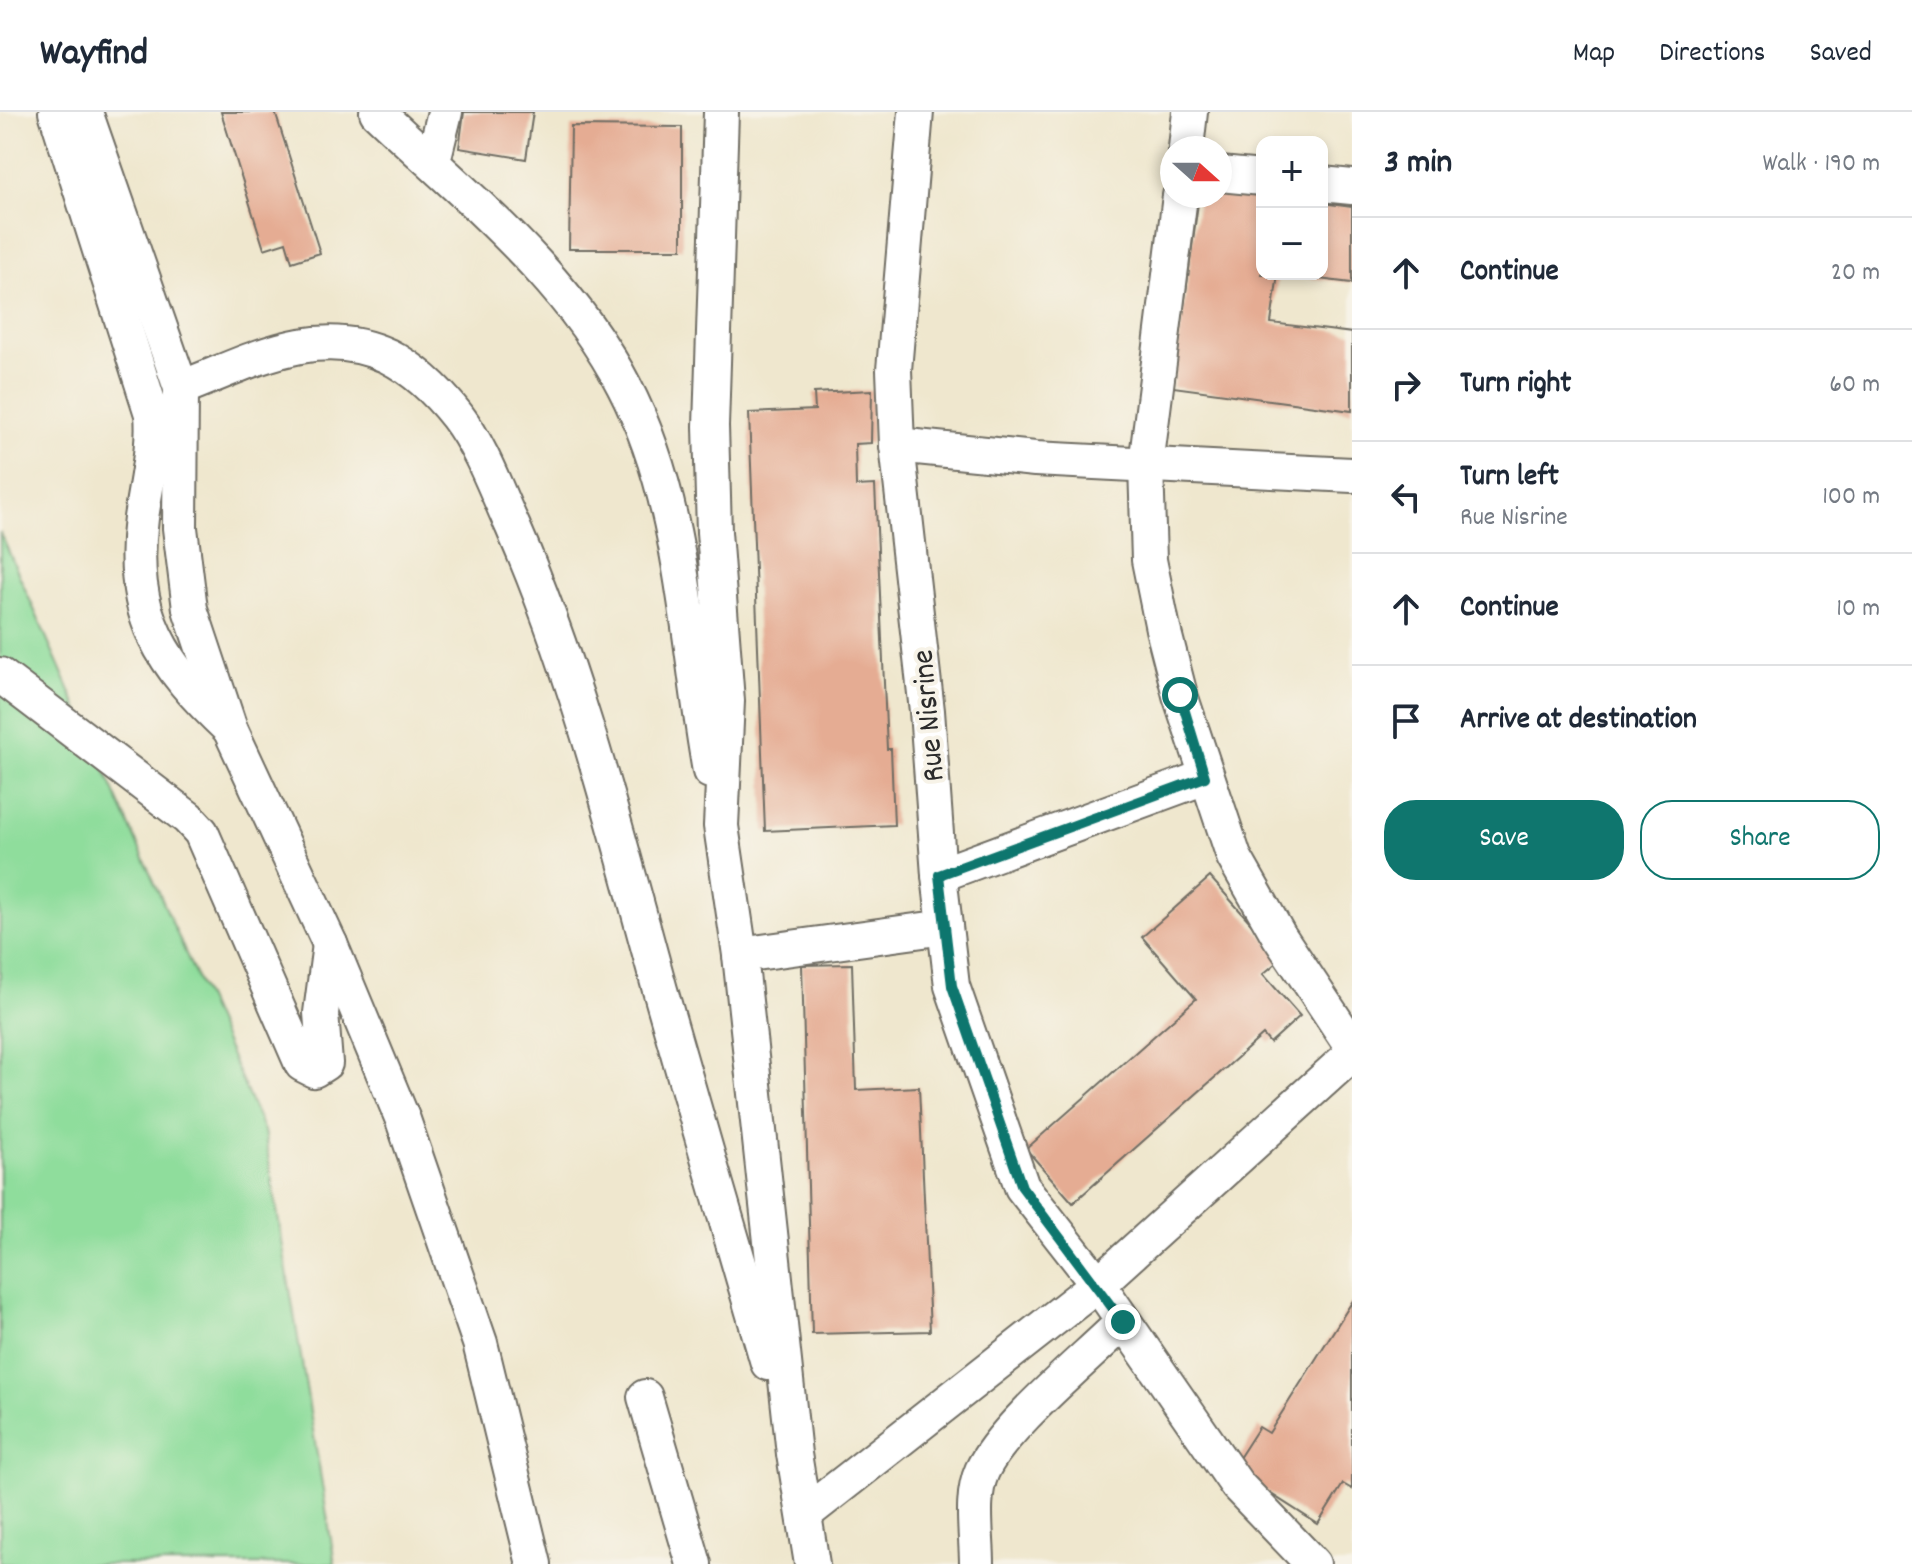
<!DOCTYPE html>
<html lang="en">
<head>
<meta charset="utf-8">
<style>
  :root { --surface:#fff; --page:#f2f2f3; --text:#1f2937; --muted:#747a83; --line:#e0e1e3; --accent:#0f766e }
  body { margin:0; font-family:Dekko,sans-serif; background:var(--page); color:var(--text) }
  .controls { position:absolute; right:24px; top:24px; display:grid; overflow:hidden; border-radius:16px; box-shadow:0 4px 12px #0003 }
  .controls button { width:72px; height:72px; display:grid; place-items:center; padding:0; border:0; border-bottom:2px solid var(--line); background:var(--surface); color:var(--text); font:40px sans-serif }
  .compass { position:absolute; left:1160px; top:24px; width:72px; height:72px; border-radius:50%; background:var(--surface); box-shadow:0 4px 12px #0003; rotate:111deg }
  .stop { position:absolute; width:24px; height:24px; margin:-18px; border:6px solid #0f766e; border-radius:50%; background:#fff }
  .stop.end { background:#0f766e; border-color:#fff; box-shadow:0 2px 8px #0008 }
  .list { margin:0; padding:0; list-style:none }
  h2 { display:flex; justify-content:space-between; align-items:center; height:104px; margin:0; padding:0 32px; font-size:34px }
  h2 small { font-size:26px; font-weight:400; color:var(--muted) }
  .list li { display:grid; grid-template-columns:52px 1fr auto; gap:24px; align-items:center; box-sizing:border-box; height:112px; padding:0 32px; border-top:2px solid var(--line) }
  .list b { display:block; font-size:30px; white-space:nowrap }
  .list p { margin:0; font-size:26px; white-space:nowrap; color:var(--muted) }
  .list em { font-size:26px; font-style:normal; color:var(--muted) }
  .actions { display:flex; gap:16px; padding:24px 32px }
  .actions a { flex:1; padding:18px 0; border:2px solid var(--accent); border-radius:32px; text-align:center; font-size:28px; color:var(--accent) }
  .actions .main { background:var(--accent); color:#fff }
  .icon { flex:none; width:44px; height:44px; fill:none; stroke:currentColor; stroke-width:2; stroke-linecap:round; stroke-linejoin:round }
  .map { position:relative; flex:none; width:1352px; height:1452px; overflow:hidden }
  header { display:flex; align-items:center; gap:48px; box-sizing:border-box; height:112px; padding:0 40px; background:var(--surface); border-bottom:2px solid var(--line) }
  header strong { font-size:38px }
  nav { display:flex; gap:44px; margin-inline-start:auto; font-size:28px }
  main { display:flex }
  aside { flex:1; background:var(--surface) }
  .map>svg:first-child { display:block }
  .green { fill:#8fdd9c; stroke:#5d8464; stroke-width:2 }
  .building { fill:#e5ac93 }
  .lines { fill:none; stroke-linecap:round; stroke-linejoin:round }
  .minor-casing { stroke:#706d64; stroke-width:38 }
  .minor { stroke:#fff; stroke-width:34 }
  .route { stroke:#0f766e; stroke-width:10 }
  .labels { text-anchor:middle; stroke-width:8; stroke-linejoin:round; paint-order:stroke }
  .street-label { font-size:32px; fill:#2b2b2b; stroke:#f7f3e8 }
</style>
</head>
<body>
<header>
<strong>Wayfind</strong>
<nav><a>Map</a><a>Directions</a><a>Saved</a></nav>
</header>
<main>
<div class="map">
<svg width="1352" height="1452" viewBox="0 0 1352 1452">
  <rect width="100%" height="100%" fill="#f7f3e8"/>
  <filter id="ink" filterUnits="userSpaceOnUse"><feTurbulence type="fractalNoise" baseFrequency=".0125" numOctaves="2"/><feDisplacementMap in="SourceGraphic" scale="16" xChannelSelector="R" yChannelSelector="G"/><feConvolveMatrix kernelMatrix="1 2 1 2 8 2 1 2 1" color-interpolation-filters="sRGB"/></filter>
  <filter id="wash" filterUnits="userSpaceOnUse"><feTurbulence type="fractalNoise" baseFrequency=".006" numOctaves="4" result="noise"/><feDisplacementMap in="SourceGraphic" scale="32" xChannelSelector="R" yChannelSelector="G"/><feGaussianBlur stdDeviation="1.8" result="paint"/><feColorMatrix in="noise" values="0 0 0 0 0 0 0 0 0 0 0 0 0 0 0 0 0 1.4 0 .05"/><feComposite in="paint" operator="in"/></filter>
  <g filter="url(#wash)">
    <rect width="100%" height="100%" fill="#efe7ce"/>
    <path class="green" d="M 0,420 L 264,1019 L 335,1452 L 0,1452 Z"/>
    <g id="blocks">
      <g class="building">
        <path d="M 221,0 L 275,0 L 320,141 L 292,150 L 286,130 L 264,137 Z"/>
        <path d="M 464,0 L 533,0 L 526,47 L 459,36 Z"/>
        <path d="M 571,14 L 682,15 L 682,137 L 569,137 Z"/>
        <path d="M 1220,77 L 1262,83 L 1262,162 L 1278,162 L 1271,211 L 1352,221 L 1352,299 L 1173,275 L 1199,84 L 1220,84 Z"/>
        <path d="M 1322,91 L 1352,95 L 1352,171 L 1294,164 L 1322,162 Z"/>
        <path d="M 872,278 L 871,331 L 855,332 L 856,374 L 875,373 L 887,637 L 891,637 L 894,713 L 765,719 L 749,301 L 815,298 L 814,281 Z"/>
        <path d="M 1210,765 L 1282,846 L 1263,862 L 1300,904 L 1270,931 L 1263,923 L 1073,1091 L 1026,1037 L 1196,887 L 1142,825 Z"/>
        <path d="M 852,852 L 856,978 L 919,975 L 930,1219 L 812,1222 L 802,853 Z"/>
        <path d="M 1352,1190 L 1352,1377 L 1343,1372 L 1318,1412 L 1232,1357 L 1259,1315 L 1269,1321 Z"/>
      </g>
    </g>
  </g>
  <g filter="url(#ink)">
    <use href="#blocks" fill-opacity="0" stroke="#706d64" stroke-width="2"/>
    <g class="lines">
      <g class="minor-casing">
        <g id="minor">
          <path d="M 56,0 L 152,302 C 155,337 146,371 141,406 C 128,504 162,553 230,617"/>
          <path d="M 85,0 L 181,276 L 180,416 L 190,497 L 230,617 L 330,832 L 403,1008 L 480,1231 L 534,1452"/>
          <path d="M 377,0 C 465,84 567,163 624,274 C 685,391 687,532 710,659"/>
          <path d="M 721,0 L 711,314 L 714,420 L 727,589 L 721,714 L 740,843 L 794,1342 L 812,1452"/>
          <path d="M 916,0 L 894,258 L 897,333 L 927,599 L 939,763 L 952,874 L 1022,1075 L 1098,1172 L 1237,1373 L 1313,1452"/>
          <path d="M 1186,36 L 1190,0"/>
          <path d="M 433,49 L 445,0"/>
          <path d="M 1220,62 L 1262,66"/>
          <path d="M 1322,72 L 1352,75"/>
          <path d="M 1180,84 L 1146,353 L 1149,448 L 1163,517 L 1180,583 L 1234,745 L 1279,824 L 1352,934"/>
          <path d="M 181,276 C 248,251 316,210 388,244 C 414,257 439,281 457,304 C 482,337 496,378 513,415 C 578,564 617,722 660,878 C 695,1003 732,1126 768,1251"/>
          <path d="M 897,333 L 1035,347 L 1352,363"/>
          <path d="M 0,563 L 188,706 L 201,720 L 302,952 L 314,958 L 325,951 L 321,901 L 330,832"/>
          <path d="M 939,763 L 1205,665"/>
          <path d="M 740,843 L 945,815"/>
          <path d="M 645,1285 L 694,1452"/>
          <path d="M 806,1401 L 1098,1172 L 1352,942"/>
          <path d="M 977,1452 C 977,1423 970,1386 982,1359 C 1002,1315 1086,1247 1123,1210"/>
        </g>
      </g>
      <use href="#minor" class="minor"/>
    </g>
  </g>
  <g class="lines" filter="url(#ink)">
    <path class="route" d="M 1123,1210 L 1022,1075 L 952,874 L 939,763 L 1205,665 L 1180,583"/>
  </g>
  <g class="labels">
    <g class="street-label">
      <text transform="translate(926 604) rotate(-95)" y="11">Rue Nisrine</text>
    </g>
  </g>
</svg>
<div class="controls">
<button>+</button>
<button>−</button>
</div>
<svg class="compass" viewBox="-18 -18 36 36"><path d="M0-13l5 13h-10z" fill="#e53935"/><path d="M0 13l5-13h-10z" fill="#747a83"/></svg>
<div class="stop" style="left:1180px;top:583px"></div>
<div class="stop end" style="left:1123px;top:1210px"></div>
</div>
<aside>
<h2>3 min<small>Walk · 190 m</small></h2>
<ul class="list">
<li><svg class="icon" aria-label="ahead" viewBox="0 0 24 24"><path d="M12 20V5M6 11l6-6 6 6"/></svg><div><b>Continue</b></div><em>20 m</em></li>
<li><svg class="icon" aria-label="right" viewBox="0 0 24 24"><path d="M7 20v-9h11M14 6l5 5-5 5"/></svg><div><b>Turn right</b></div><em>60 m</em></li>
<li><svg class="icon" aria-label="left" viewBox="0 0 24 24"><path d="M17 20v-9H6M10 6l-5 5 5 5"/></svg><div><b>Turn left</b><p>Rue Nisrine</p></div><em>100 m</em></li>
<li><svg class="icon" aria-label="ahead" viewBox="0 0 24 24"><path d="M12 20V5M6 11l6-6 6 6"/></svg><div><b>Continue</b></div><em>10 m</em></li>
<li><svg class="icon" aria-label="arrive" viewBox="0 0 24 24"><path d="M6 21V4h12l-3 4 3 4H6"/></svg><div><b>Arrive at destination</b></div></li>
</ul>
<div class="actions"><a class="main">Save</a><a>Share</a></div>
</aside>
</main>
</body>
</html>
